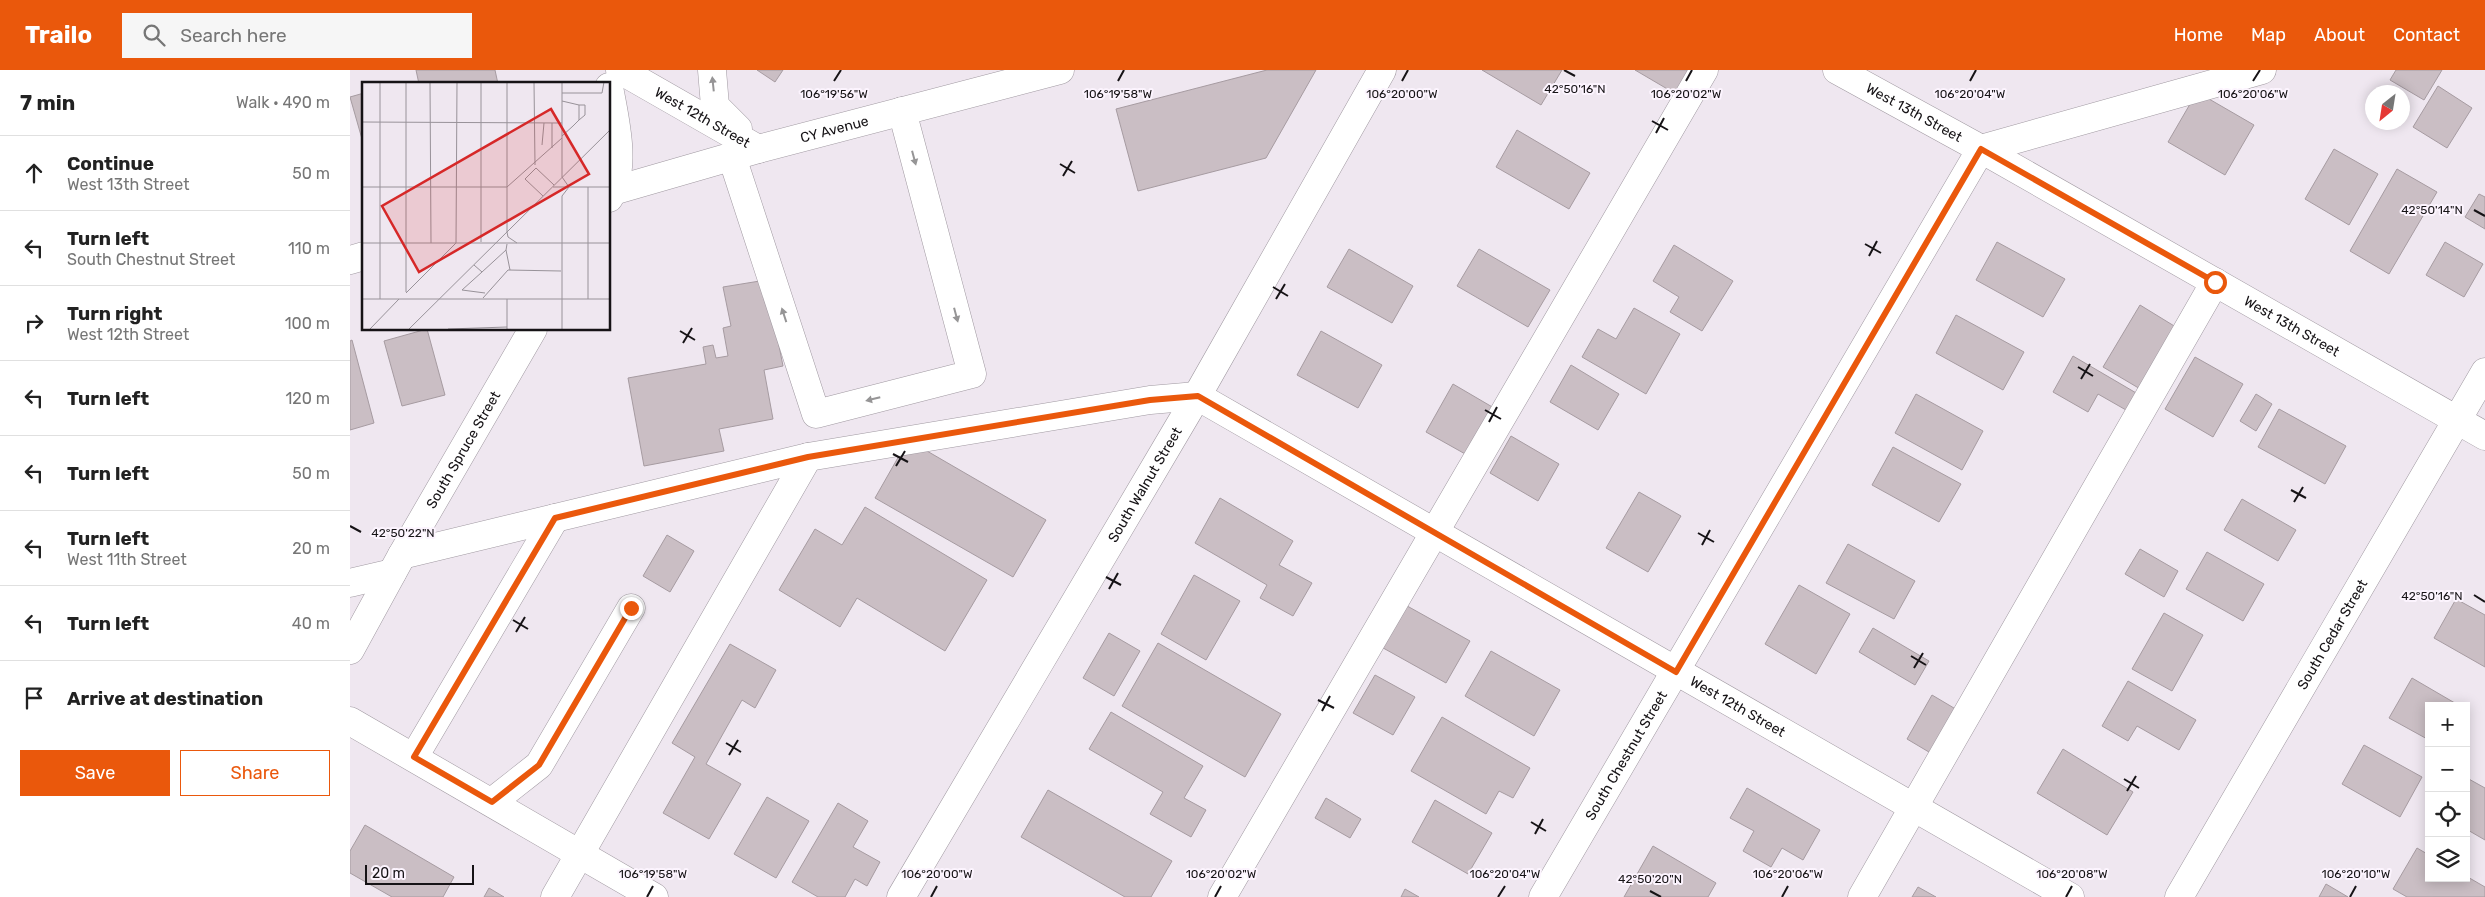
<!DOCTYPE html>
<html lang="en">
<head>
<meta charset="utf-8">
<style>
  :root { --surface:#fff; --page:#f6f6f6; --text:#222; --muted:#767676; --line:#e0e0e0; --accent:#ea580c }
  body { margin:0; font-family:Rubik,sans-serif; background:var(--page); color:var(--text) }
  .controls { position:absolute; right:15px; bottom:15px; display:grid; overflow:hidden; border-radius:0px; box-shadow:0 2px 12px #0003 }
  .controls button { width:45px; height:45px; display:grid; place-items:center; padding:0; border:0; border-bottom:1px solid var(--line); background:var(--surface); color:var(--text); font:25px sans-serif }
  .compass { position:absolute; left:2015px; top:15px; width:45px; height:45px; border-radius:50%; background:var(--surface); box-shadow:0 2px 12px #0003; rotate:210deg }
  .scale { position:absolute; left:15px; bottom:12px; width:109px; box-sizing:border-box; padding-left:5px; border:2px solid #161316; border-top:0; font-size:14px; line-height:18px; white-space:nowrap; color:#161316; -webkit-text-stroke:4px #fcf4fe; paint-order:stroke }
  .stop { position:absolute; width:15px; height:15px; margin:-11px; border:4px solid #ea580c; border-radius:50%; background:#fff }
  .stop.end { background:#ea580c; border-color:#fff; box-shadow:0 1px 5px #0008 }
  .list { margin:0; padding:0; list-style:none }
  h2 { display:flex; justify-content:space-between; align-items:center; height:65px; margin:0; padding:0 20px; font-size:21px }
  h2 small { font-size:16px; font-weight:400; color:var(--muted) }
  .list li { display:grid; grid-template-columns:32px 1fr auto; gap:15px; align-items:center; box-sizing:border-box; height:75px; padding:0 20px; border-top:1px solid var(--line) }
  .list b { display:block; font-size:19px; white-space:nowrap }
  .list p { margin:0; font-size:16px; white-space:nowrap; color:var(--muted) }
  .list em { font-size:16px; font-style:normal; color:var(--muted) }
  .actions { display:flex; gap:10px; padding:15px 20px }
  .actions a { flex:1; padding:11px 0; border:1px solid var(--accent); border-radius:0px; text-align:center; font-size:18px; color:var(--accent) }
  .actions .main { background:var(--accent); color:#fff }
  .icon { flex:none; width:28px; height:28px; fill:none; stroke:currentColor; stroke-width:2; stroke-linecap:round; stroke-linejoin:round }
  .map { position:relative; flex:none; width:2135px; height:827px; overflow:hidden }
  header { display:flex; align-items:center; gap:30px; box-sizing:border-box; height:70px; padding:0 25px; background:var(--accent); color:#fff }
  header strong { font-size:24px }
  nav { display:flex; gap:28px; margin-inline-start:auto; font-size:18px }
  .search { width:350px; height:45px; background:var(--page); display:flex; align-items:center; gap:12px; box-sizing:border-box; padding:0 18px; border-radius:0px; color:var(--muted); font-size:19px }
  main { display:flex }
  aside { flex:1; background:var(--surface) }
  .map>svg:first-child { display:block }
  .building { fill:#cabec4; stroke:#a69ba1 }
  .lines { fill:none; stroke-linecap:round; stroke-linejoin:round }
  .minor-casing { stroke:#a099a1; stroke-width:29 }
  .major-casing { stroke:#a099a1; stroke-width:29 }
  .minor { stroke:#fff; stroke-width:28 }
  .major { stroke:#fff; stroke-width:28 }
  .oneway { fill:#969596 }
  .route { stroke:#ea580c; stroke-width:6 }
  .ticks { fill:none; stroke:#161316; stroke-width:2 }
  .labels { text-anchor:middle; stroke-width:4; stroke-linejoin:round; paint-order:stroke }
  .street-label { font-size:14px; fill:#161316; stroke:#fcf4fe }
  .inset-road { fill:none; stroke:#989299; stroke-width:1 }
  .view { fill:#d62828; fill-opacity:0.15; stroke:#d62828; stroke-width:2.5 }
  .inset-edge { fill:none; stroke:#161316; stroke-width:2.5 }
  .ticks-label { font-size:12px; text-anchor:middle; fill:#161316; stroke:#fcf4fe; stroke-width:4; stroke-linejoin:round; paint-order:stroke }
</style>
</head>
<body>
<header>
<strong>Trailo</strong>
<div class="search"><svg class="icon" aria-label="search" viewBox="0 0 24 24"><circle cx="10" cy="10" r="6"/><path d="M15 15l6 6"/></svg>Search here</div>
<nav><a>Home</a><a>Map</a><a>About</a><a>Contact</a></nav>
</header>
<main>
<aside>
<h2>7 min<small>Walk · 490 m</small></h2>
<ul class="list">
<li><svg class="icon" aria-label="ahead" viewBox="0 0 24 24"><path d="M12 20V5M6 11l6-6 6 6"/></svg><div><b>Continue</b><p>West 13th Street</p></div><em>50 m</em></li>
<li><svg class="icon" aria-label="left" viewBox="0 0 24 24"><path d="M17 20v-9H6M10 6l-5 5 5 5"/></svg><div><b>Turn left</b><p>South Chestnut Street</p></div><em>110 m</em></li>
<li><svg class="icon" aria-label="right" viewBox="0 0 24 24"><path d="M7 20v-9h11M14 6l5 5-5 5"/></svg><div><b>Turn right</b><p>West 12th Street</p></div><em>100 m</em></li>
<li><svg class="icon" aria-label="left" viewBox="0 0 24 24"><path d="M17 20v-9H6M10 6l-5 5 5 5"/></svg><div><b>Turn left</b></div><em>120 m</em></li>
<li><svg class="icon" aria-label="left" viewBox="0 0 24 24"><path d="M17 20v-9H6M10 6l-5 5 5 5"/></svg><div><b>Turn left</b></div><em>50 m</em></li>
<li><svg class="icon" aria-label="left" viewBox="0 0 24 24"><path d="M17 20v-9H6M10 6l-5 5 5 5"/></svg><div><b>Turn left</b><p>West 11th Street</p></div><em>20 m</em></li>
<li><svg class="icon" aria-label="left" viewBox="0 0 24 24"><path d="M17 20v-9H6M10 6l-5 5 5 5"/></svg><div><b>Turn left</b></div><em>40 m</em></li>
<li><svg class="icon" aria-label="arrive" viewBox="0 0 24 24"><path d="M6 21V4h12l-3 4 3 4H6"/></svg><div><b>Arrive at destination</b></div></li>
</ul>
<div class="actions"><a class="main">Save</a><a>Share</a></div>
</aside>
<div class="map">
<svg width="2135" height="827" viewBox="0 0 2135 827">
  <rect width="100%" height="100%" fill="#efe7f0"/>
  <g class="building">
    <path d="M 66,0 L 145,0 L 148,14 L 69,14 Z"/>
    <path d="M 407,0 L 433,0 L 425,12 Z"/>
    <path d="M 917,0 L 966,0 L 916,88 L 788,121 L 766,39 Z"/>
    <path d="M 1132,0 L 1212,0 L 1191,35 Z"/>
    <path d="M 1285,0 L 1346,0 L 1331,27 Z"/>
    <path d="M 2046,0 L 2092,0 L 2074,30 L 2040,10 Z"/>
    <path d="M 2088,16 L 2122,38 L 2097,78 L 2063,57 Z"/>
    <path d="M 1847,22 L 1904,55 L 1875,105 L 1818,72 Z"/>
    <path d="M 14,23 L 14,76 L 0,27 Z"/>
    <path d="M 1167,60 L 1240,103 L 1219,139 L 1146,97 Z"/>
    <path d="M 1984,79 L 2028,104 L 1999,155 L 1955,129 Z"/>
    <path d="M 2047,99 L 2087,122 L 2039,204 L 2000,181 Z"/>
    <path d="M 2129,124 L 2135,127 L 2135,159 L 2115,147 Z"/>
    <path d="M 1647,172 L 1715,209 L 1693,247 L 1626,210 Z"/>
    <path d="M 2095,172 L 2133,194 L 2114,227 L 2076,205 Z"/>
    <path d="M 1324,175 L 1383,211 L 1352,261 L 1320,242 L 1329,227 L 1303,211 Z"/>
    <path d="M 999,179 L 1063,216 L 1042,253 L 977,217 Z"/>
    <path d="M 1129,179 L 1200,220 L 1178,257 L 1107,216 Z"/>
    <path d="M 416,210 L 433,296 L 414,300 L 423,349 L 369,359 L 374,381 L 294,396 L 278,308 L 356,294 L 353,277 L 363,275 L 366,288 L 378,286 L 373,258 L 381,256 L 373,217 Z"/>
    <path d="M 1790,235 L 1834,262 L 1797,323 L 1753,297 Z"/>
    <path d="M 1284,238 L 1330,264 L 1296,324 L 1232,287 L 1248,259 L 1266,269 Z"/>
    <path d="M 1606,245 L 1674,282 L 1653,320 L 1586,283 Z"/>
    <path d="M 77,259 L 95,325 L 52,336 L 34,271 Z"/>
    <path d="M 971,261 L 1032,295 L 1008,338 L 947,305 Z"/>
    <path d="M 2,270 L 24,353 L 0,360 L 0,271 Z"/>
    <path d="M 1723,286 L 1793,327 L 1783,344 L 1748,324 L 1738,342 L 1703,322 Z"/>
    <path d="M 1845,287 L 1893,314 L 1863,367 L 1815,339 Z"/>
    <path d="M 1221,295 L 1269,324 L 1248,360 L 1200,332 Z"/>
    <path d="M 1103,314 L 1144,338 L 1117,385 L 1076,362 Z"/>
    <path d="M 1566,324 L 1633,361 L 1612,400 L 1545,363 Z"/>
    <path d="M 1906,324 L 1922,334 L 1906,361 L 1890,351 Z"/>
    <path d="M 1929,339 L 1996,376 L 1975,414 L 1908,377 Z"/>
    <path d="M 1161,366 L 1209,394 L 1188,431 L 1140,403 Z"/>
    <path d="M 558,370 L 696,450 L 663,507 L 525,428 Z"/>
    <path d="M 1543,377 L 1611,414 L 1589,452 L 1522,415 Z"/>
    <path d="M 1289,422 L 1331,446 L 1298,502 L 1256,478 Z"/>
    <path d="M 870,428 L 943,471 L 929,495 L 962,513 L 943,546 L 910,528 L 917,515 L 845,473 Z"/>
    <path d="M 1892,429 L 1946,460 L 1928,491 L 1874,460 Z"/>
    <path d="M 515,437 L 637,510 L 595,581 L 507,528 L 490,557 L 429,520 L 465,459 L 492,475 Z"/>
    <path d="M 317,465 L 344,481 L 320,522 L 293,506 Z"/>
    <path d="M 1498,474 L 1565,511 L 1544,549 L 1476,513 Z"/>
    <path d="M 1790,479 L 1828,501 L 1814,527 L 1775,504 Z"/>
    <path d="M 1857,482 L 1914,514 L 1893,551 L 1836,519 Z"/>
    <path d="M 844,505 L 890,531 L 856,590 L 811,564 Z"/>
    <path d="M 1449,515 L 1500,544 L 1466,604 L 1415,574 Z"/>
    <path d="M 2106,529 L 2135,545 L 2135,597 L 2084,568 Z"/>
    <path d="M 1050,532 L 1120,571 L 1096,613 L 1026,574 Z"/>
    <path d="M 1814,543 L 1853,565 L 1822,621 L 1782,599 Z"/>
    <path d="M 1523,558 L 1579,591 L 1565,615 L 1509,582 Z"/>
    <path d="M 759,563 L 790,581 L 764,626 L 733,608 Z"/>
    <path d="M 808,573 L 931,644 L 895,707 L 772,636 Z"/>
    <path d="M 380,574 L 426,600 L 405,638 L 392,630 L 356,694 L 391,714 L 359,769 L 313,743 L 345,687 L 322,673 Z"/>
    <path d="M 1141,581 L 1210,620 L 1184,666 L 1115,626 Z"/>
    <path d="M 1025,605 L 1065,627 L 1043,665 L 1003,643 Z"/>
    <path d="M 2062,608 L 2110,636 L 2079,636 L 2079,670 L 2039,648 Z"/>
    <path d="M 1778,611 L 1846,650 L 1829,680 L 1787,656 L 1778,671 L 1752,656 Z"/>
    <path d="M 1582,625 L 1614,644 L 1589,688 L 1557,669 Z"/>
    <path d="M 761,642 L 853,696 L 834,728 L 856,740 L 841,767 L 800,744 L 813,722 L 739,679 Z"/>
    <path d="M 1092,647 L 1180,698 L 1163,728 L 1149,721 L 1136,744 L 1061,701 Z"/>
    <path d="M 2014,675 L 2072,707 L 2050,747 L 1992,714 Z"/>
    <path d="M 1713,679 L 1783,722 L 1757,765 L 1687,723 Z"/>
    <path d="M 2117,708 L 2135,718 L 2135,770 L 2116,759 Z"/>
    <path d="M 1397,718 L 1470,760 L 1453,790 L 1432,778 L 1421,797 L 1393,781 L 1404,761 L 1380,748 Z"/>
    <path d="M 698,720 L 822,791 L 801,827 L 775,827 L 671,767 Z"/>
    <path d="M 417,727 L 459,751 L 426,808 L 384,784 Z"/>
    <path d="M 976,728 L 1011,749 L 1000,768 L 965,748 Z"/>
    <path d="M 1085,730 L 1142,763 L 1118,804 L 1062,772 Z"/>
    <path d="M 488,733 L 518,751 L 503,777 L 530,792 L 517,816 L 505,809 L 495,827 L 468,827 L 442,812 Z"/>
    <path d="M 15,755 L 104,807 L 93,827 L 42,827 L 0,803 L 0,781 Z"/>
    <path d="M 1303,776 L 1366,813 L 1358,827 L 1274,827 Z"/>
    <path d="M 2067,778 L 2079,785 L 2079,808 L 2116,808 L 2116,806 L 2135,817 L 2135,827 L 2057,827 L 2043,819 Z"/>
    <path d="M 1976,814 L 1998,827 L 1969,827 Z"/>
    <path d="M 1568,817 L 1586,827 L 1562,827 Z"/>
    <path d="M 139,818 L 154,827 L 134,827 Z"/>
    <path d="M 1055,819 L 1069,827 L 1051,827 Z"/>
  </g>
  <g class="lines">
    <g class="minor-casing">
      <g id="minor">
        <path id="s1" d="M 270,0 L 408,79"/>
        <path d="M 362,0 L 365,36 L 388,59"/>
        <path id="s2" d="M 1487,0 L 1631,79 L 2135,366"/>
        <path d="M 259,17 C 265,50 277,97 259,128"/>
        <path d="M 382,87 L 466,344 L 622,304 L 552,41"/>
        <path id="s3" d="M 52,485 L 458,387 L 800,330 L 847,326 L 1720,827"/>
        <path d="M 0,513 L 42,503"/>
        <path id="s4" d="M 0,580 L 52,485 L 183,259"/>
        <path d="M 0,651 L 304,827"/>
        <path d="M 64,687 L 205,448"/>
        <path d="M 142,732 L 189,695 L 281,538"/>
        <path d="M 205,827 L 458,387"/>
        <path id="s5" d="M 551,827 L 847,326 L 1032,0"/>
        <path d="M 872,827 L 1354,0"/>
        <path id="s6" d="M 1193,827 L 1631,79 L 1912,0"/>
        <path d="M 1512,827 L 1865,212"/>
        <path id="s7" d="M 1829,827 L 2135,302"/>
      </g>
    </g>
    <g class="major-casing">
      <g id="major">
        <path id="s8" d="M 259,122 L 408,79 L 710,0"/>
        <path d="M 0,190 L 14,186"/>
      </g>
    </g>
    <use href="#minor" class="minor"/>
    <use href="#major" class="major"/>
  </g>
  <defs><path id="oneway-solid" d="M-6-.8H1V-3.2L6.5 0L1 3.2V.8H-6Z" transform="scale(1.25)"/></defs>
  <g class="oneway">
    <use href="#oneway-solid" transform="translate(363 14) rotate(-96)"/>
    <use href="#oneway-solid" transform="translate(564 88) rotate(75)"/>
    <use href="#oneway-solid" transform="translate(434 245) rotate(-108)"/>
    <use href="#oneway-solid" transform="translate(606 245) rotate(75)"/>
    <use href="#oneway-solid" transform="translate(523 329) rotate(166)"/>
  </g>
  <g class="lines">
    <path class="route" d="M 281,538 L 189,695 L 142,732 L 64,687 L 205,448 L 458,387 L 800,330 L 848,326 L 1326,602 L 1631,79 L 1865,212"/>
  </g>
  <path class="ticks" d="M 1214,0 L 1225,6M 484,11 L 491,0M 768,11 L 774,0M 1052,11 L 1058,0M 1336,11 L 1342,0M 1620,11 L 1626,0M 1903,11 L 1910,0M 1302,51 L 1318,60M 1306,63 L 1314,48M 710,94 L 725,103M 713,106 L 722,91M 2124,140 L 2135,146M 1515,174 L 1531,183M 1519,186 L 1527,171M 923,217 L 938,226M 926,229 L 935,214M 330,261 L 345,270M 333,273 L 342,258M 1728,297 L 1743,306M 1731,309 L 1740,294M 1135,340 L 1151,349M 1139,352 L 1147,337M 543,384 L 558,392M 546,396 L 555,381M 1941,420 L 1956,428M 1944,432 L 1953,417M 0,456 L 11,462M 1348,463 L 1364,472M 1352,475 L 1360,460M 756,507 L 771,515M 759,519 L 768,503M 2124,525 L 2135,532M 163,550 L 178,559M 166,562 L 175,547M 1561,586 L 1576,595M 1564,598 L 1573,583M 968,630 L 984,638M 972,641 L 980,626M 376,673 L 391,682M 379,685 L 388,670M 1774,709 L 1789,718M 1777,721 L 1786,706M 1181,752 L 1196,761M 1185,764 L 1193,749M 1300,821 L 1311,827M 297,827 L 303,816M 581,827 L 587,816M 865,827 L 871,816M 1148,827 L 1155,816M 1432,827 L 1438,816M 1716,827 L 1722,816M 2000,827 L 2006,816"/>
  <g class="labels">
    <g class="street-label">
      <text dy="5" stroke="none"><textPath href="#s2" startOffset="88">West 13th Street</textPath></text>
      <text dy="5" stroke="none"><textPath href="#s1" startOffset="95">West 12th Street</textPath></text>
      <text dy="5" stroke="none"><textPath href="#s8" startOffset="234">CY Avenue</textPath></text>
      <text dy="5" stroke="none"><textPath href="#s2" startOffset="522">West 13th Street</textPath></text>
      <text dy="5" stroke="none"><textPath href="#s4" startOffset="230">South Spruce Street</textPath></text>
      <text dy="5" stroke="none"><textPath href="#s5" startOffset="479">South Walnut Street</textPath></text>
      <text dy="5" stroke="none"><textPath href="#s7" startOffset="304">South Cedar Street</textPath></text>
      <text dy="5" stroke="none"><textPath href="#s3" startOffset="1435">West 12th Street</textPath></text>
      <text dy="5" stroke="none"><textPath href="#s6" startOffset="164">South Chestnut Street</textPath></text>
    </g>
  </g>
  <g transform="translate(12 12)">
    <rect width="248" height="248" fill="#efe7f0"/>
    <path class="inset-road" d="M 44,0 L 44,210M 68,0 L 69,161M 145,0 L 145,150 L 146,155 L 155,161M 172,0 L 173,83M 200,0 L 200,95 L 207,105 L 200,114 L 200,247M 200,11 L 240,11 L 242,0M 200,19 L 217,23M 0,40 L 200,41M 200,54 L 211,44 L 217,38 L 223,33 L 223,23 L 217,23 L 217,38M 180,63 L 182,41M 190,66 L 190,41M 0,105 L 145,105 L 200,56M 191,105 L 248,105M 226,105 L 226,217M 181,114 L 163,97 L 174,86 L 192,103M 119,160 L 119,0M 0,161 L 248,161M 144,168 L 148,188M 112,183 L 120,190 L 100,208 L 123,211M 120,190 L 144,168 L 145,162M 44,211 L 94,161 L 95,0M 121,216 L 146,188 L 199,189M 0,217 L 248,217M 18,217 L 18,0M 145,217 L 145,247M 8,247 L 37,217M 47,247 L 248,48M 86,247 L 145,245"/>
    <path class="view" d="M 189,27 L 227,92 L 57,190 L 20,124 Z"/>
    <rect width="248" height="248" class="inset-edge"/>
  </g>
  <g class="ticks-label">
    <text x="1225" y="23">42°50'16"N</text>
    <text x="484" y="28">106°19'56"W</text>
    <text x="768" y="28">106°19'58"W</text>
    <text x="1052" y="28">106°20'00"W</text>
    <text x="1336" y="28">106°20'02"W</text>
    <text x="1620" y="28">106°20'04"W</text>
    <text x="1903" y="28">106°20'06"W</text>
    <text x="2082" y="144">42°50'14"N</text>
    <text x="53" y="467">42°50'22"N</text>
    <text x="2082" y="530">42°50'16"N</text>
    <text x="303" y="808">106°19'58"W</text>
    <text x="587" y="808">106°20'00"W</text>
    <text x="871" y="808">106°20'02"W</text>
    <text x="1155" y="808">106°20'04"W</text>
    <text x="1438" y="808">106°20'06"W</text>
    <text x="1722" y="808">106°20'08"W</text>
    <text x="2006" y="808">106°20'10"W</text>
    <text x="1300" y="813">42°50'20"N</text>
  </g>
</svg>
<div class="controls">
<button>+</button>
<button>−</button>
<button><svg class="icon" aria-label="locate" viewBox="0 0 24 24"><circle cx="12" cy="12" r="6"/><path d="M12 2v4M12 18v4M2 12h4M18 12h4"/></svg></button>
<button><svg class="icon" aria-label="layers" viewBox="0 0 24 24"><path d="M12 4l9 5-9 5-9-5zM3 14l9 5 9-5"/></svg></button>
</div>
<svg class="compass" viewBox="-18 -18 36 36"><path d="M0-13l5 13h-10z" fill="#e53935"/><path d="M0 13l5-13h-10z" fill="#767676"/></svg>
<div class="scale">20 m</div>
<div class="stop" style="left:1865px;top:212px"></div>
<div class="stop end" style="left:281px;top:538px"></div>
</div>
</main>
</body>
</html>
